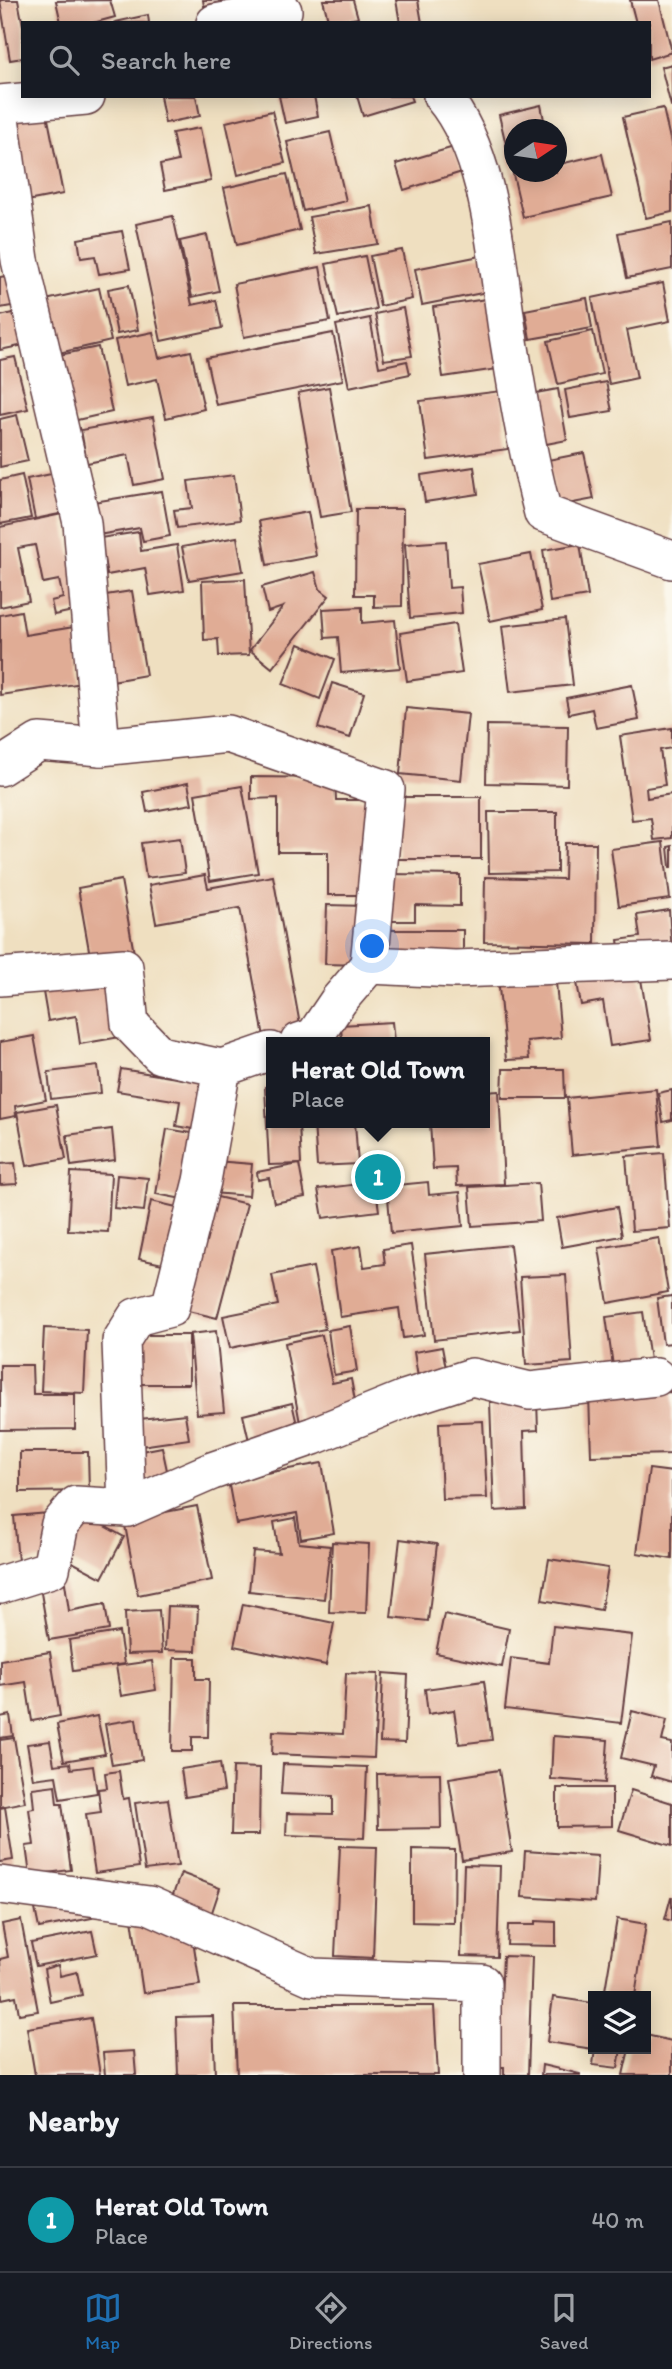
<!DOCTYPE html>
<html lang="en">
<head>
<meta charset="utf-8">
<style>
  :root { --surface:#171b24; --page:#20242c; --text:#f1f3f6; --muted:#9ea1a6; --line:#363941; --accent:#1f6fb2 }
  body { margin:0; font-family:Itim,sans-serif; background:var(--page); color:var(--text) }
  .controls { position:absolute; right:21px; bottom:21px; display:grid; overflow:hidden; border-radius:0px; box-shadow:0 4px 18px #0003 }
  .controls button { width:63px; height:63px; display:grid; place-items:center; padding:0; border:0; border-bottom:2px solid var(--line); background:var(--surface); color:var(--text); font:35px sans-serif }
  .compass { position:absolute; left:504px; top:119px; width:63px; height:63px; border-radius:50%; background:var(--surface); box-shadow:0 4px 18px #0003; rotate:77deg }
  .you { position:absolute; left:373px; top:947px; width:24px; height:24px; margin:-18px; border:5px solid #fff; border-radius:50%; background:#1a73e8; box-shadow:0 0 0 10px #1a73e833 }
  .badge { display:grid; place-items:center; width:46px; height:46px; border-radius:50%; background:var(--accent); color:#fff; font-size:23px; font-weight:700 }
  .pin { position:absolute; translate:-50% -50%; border:4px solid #fff; box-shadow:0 2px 7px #0006 }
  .popup { position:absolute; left:266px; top:1037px; width:224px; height:91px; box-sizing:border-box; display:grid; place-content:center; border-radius:0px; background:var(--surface); filter:drop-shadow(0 2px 5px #0005); font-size:23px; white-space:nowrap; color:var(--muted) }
  .popup b { font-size:26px; color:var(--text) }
  .popup::after { content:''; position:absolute; left:50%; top:100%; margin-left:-14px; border:14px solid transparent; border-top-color:var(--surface) }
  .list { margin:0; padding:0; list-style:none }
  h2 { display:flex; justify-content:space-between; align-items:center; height:91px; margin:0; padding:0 28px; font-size:30px }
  h2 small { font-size:23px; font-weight:400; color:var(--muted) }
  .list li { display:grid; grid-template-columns:46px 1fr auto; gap:21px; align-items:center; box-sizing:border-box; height:105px; padding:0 28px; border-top:2px solid var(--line) }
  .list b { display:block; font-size:26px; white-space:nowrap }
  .list p { margin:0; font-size:23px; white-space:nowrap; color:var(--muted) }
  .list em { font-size:23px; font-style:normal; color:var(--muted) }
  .icon { flex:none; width:38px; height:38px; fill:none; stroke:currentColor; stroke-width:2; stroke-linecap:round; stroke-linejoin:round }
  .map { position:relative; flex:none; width:672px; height:2075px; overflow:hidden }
  .search { position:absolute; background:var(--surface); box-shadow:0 4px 18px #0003; left:21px; right:21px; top:21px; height:77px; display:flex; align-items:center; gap:18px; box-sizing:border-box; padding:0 24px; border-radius:0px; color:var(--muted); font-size:26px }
  .sheet { height:196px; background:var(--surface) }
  nav { display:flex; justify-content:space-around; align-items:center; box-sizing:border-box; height:98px; border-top:2px solid var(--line); background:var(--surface); font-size:19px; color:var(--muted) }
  nav a { display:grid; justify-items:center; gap:4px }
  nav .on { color:var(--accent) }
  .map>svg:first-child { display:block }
  .building { fill:#e0ac95 }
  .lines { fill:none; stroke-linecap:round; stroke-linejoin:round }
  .minor-casing { stroke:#633c41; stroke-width:40 }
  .minor { stroke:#fff; stroke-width:37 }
</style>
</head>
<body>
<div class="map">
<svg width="672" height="2075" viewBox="0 0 672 2075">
  <rect width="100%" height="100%" fill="#fbf7ec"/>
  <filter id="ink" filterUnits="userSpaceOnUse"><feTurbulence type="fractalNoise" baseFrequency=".0143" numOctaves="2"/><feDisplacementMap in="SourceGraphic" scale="14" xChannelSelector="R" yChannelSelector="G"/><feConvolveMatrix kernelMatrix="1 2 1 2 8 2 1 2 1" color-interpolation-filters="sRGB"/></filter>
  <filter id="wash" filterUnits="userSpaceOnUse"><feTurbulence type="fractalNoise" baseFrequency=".00686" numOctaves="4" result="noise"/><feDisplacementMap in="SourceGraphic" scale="28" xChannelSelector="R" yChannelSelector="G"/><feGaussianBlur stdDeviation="1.57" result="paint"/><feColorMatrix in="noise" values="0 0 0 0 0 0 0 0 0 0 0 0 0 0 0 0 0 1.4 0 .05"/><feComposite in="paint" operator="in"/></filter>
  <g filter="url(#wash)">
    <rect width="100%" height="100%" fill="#efdfc0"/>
    <g id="blocks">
      <g class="building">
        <path d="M 0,0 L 18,0 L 23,26 L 23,58 L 10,60 Z"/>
        <path d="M 110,0 L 115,17 L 93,23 L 61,23 L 56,1 Z"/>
        <path d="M 203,0 L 224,0 L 225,1 L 204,6 Z"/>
        <path d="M 323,0 L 353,0 L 358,18 L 329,23 Z"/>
        <path d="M 396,0 L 418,0 L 422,23 L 400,23 Z"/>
        <path d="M 630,0 L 659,0 L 672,52 L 649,59 L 649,23 L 636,23 Z"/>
        <path d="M 148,15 L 149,23 L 116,23 L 115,22 Z"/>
        <path d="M 672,64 L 672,106 L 671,106 L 661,67 Z"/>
        <path d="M 160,96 L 196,96 L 200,116 L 165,123 Z"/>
        <path d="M 279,96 L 314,96 L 318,116 L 285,123 Z"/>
        <path d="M 357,96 L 410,96 L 412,101 L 363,116 Z"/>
        <path d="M 541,105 L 546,130 L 514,130 L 514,172 L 556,172 L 556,165 L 602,154 L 612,197 L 523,217 L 499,115 Z"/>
        <path d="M 663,108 L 672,148 L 672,212 L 646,218 L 623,117 Z"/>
        <path d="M 272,111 L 285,163 L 238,175 L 226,122 Z"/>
        <path d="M 47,114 L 63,194 L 27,201 L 10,121 Z"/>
        <path d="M 200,128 L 211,181 L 165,190 L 160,165 L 178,161 L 172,133 Z"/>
        <path d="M 330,132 L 346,201 L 303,211 L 287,142 Z"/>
        <path d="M 454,147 L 462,172 L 404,190 L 396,164 Z"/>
        <path d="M 287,174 L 300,230 L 237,245 L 224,188 Z"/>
        <path d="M 372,206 L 378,244 L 316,254 L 309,217 Z"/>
        <path d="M 173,216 L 192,305 L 216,300 L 222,328 L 161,341 L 136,224 Z"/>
        <path d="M 672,222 L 672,269 L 627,278 L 618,233 Z"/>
        <path d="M 122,231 L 130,269 L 99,274 L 95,256 L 81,258 L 78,239 Z"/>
        <path d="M 207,235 L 219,291 L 192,297 L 180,241 Z"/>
        <path d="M 402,250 L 412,299 L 380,306 L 370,256 Z"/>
        <path d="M 485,255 L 492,291 L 422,305 L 415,269 Z"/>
        <path d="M 365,256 L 376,309 L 338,317 L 326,264 Z"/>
        <path d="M 320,267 L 330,321 L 244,337 L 234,284 Z"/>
        <path d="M 11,275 L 17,305 L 0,308 L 0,277 Z"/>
        <path d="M 663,283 L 670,321 L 627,330 L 637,378 L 609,384 L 592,298 Z"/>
        <path d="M 129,285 L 138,330 L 117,334 L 108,289 Z"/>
        <path d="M 99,288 L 111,341 L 50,355 L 37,302 Z"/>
        <path d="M 493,298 L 504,368 L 443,377 L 433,307 Z"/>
        <path d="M 587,298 L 592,328 L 530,339 L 525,310 Z"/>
        <path d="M 403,308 L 412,356 L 384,360 L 375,314 Z"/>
        <path d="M 18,312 L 24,345 L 0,350 L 0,316 Z"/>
        <path d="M 370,318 L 379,367 L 407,361 L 410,374 L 349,387 L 336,325 Z"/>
        <path d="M 593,331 L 602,374 L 558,384 L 548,341 Z"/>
        <path d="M 153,332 L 159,358 L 191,351 L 204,409 L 166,418 L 157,379 L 125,386 L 115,340 Z"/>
        <path d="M 333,333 L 343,380 L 216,405 L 206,358 Z"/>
        <path d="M 98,347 L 112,412 L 64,423 L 50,357 Z"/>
        <path d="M 15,357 L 28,409 L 0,415 L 0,360 Z"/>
        <path d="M 606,382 L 612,411 L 570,418 L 565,390 Z"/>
        <path d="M 329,387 L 351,512 L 320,517 L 298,393 Z"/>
        <path d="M 558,389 L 567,440 L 541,445 L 531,394 Z"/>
        <path d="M 501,391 L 508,449 L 428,460 L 420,401 Z"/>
        <path d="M 17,415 L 28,461 L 0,467 L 0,419 Z"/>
        <path d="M 153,417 L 165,479 L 134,485 L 128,455 L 87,463 L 81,430 Z"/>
        <path d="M 584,453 L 594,499 L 557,506 L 548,460 Z"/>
        <path d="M 474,467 L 478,494 L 425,502 L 421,475 Z"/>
        <path d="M 56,473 L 64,513 L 35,519 L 27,479 Z"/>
        <path d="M 22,475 L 31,518 L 0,524 L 0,480 Z"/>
        <path d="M 234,475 L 240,520 L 177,528 L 174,510 L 192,508 L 188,481 Z"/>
        <path d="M 162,491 L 170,536 L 143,541 L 140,528 L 92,536 L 87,503 Z"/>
        <path d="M 356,509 L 403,509 L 402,606 L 374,607 L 374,595 L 355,595 Z"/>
        <path d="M 308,512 L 316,556 L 267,565 L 259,521 Z"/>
        <path d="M 62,514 L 82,609 L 54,615 L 51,601 L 63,598 L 59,580 L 43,583 L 35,545 L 18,548 L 29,601 L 0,607 L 0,527 Z"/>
        <path d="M 139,532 L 141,551 L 177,545 L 184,590 L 150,595 L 145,568 L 107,575 L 100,538 Z"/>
        <path d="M 237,537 L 243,571 L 189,580 L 182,547 Z"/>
        <path d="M 446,541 L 449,588 L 460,587 L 462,613 L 410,618 L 405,544 Z"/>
        <path d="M 580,544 L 588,596 L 550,602 L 543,550 Z"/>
        <path d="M 531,554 L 542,610 L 490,621 L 478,564 Z"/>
        <path d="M 315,572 L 320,589 L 329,596 L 272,668 L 250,650 L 283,607 L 268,612 L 262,587 Z"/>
        <path d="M 245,579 L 249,655 L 219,656 L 218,639 L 204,640 L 202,581 Z"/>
        <path d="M 132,591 L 146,675 L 112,681 L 99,596 Z"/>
        <path d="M 362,607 L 362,623 L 395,620 L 400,668 L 341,673 L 338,637 L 325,638 L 323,609 Z"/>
        <path d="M 21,611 L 25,635 L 74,627 L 83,683 L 0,695 L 0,615 Z"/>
        <path d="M 565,619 L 573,685 L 510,692 L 502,626 Z"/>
        <path d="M 455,624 L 462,673 L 407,681 L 400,633 Z"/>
        <path d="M 299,644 L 335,659 L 320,699 L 283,684 Z"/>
        <path d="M 332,683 L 364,693 L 350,738 L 318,728 Z"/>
        <path d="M 632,685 L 639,720 L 596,728 L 592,709 L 569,714 L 566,698 Z"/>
        <path d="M 406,708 L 468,714 L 461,780 L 400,774 Z"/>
        <path d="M 487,725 L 568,726 L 567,785 L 486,783 Z"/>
        <path d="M 672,728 L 672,748 L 660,750 L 665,785 L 646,788 L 647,798 L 672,794 L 672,838 L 654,840 L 651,818 L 632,820 L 620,736 Z"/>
        <path d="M 251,777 L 335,778 L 336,800 L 366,800 L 366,895 L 328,895 L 328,852 L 278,852 L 278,798 L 251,799 Z"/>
        <path d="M 188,783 L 192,804 L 147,812 L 143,792 Z"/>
        <path d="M 242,786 L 258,873 L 210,881 L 195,794 Z"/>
        <rect x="397" y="797" width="84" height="62"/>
        <path d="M 488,812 L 557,812 L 557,872 L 489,873 Z"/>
        <path d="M 180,838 L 185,873 L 146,878 L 141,843 Z"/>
        <path d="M 663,842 L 670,899 L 619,906 L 611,849 Z"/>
        <path d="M 565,843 L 596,843 L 595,944 L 484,942 L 485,877 L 564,879 Z"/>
        <path d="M 672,846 L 672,867 L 670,867 L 668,847 Z"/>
        <path d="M 389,874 L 460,875 L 460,906 L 415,905 L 415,921 L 388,921 Z"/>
        <path d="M 205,875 L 208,888 L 273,876 L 302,1036 L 265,1042 L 240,908 L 156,923 L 149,885 Z"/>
        <path d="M 121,880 L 135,959 L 92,967 L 78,888 Z"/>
        <path d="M 327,905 L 365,906 L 364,965 L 325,964 Z"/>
        <path d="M 669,910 L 672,952 L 621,960 L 618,940 L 640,937 L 637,915 Z"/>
        <path d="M 382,930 L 463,930 L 463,961 L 383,961 Z"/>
        <path d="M 639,967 L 651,1040 L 610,1046 L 603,1001 L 581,1005 L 576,977 Z"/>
        <path d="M 555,971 L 561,1038 L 527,1041 L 529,1059 L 506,1060 L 498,977 Z"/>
        <path d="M 115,974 L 126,1036 L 80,1044 L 76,1016 L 48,1021 L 42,986 Z"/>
        <path d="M 392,1022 L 394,1042 L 342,1042 L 341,1025 Z"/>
        <path d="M 34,1036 L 46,1100 L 15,1106 L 16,1116 L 0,1119 L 0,1042 Z"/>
        <path d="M 98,1066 L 101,1093 L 51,1099 L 48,1072 Z"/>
        <path d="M 121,1069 L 183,1079 L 185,1069 L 213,1074 L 204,1131 L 176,1126 L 180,1101 L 117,1091 Z"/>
        <path d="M 503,1069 L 564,1069 L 565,1098 L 502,1098 Z"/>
        <path d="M 265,1087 L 271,1087 L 271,1123 L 299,1123 L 301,1164 L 269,1165 Z"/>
        <path d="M 656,1089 L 661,1146 L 572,1155 L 567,1098 Z"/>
        <path d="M 672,1090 L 672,1120 L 663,1122 L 658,1093 Z"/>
        <path d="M 499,1091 L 504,1184 L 457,1186 L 456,1168 L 433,1169 L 430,1123 L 485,1123 L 485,1092 Z"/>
        <path d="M 56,1105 L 66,1159 L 27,1166 L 17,1112 Z"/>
        <path d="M 314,1123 L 355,1123 L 358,1164 L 317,1166 Z"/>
        <path d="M 112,1129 L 115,1160 L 71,1166 L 67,1135 Z"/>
        <path d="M 167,1129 L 204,1135 L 193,1201 L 156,1194 Z"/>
        <path d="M 664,1153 L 670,1228 L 632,1231 L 626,1156 Z"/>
        <path d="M 215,1161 L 252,1164 L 249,1196 L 212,1193 Z"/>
        <path d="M 15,1163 L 17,1184 L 0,1185 L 0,1164 Z"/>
        <path d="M 299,1164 L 305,1197 L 274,1203 L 269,1178 L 258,1180 L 257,1172 Z"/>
        <path d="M 71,1172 L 111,1174 L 108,1232 L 68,1230 Z"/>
        <path d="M 117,1175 L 148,1178 L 144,1211 L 114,1208 Z"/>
        <path d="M 375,1182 L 379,1211 L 323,1218 L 318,1189 Z"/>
        <path d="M 428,1182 L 429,1195 L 460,1192 L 463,1226 L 391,1233 L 387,1186 Z"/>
        <path d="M 538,1183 L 541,1221 L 472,1226 L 469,1187 Z"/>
        <path d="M 209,1195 L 247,1204 L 217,1318 L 180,1309 Z"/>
        <path d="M 151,1201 L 189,1210 L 177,1267 L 139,1259 Z"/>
        <path d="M 617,1207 L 622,1236 L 562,1247 L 557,1218 Z"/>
        <path d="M 659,1238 L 668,1292 L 608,1303 L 599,1248 Z"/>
        <path d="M 411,1245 L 424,1335 L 403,1338 L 399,1308 L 340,1317 L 331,1251 L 361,1246 L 364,1267 L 385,1264 L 383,1249 Z"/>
        <path d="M 510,1245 L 520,1330 L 434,1340 L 425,1254 Z"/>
        <path d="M 313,1267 L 325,1329 L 230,1348 L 223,1316 L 278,1305 L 272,1275 Z"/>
        <path d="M 566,1275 L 572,1362 L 526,1365 L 520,1277 Z"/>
        <path d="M 672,1296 L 672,1343 L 663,1344 L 657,1298 Z"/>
        <path d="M 643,1312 L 651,1367 L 614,1373 L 606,1317 Z"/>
        <path d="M 350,1326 L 357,1371 L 334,1375 L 328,1330 Z"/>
        <path d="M 44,1328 L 87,1330 L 84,1393 L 41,1391 Z"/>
        <path d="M 216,1331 L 224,1412 L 197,1414 L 190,1334 Z"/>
        <rect x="134" y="1335" width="55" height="49"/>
        <path d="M 322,1335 L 332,1383 L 351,1379 L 357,1412 L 300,1423 L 285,1343 Z"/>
        <path d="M 442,1347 L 448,1379 L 419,1384 L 414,1352 Z"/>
        <path d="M 0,1365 L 32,1365 L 33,1394 L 75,1394 L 75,1429 L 0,1430 Z"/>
        <path d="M 672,1392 L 672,1454 L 591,1456 L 589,1394 Z"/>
        <path d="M 537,1400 L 538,1430 L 524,1431 L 526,1509 L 494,1511 L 490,1402 Z"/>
        <path d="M 292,1403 L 299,1433 L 250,1445 L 243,1415 Z"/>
        <path d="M 185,1414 L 189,1439 L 134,1447 L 131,1420 Z"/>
        <path d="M 483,1421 L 487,1498 L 442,1499 L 439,1423 Z"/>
        <path d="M 162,1447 L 168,1475 L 141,1480 L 136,1452 Z"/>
        <path d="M 20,1452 L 88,1452 L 89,1491 L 20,1492 Z"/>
        <path d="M 322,1463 L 334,1533 L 301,1539 L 297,1513 L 236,1524 L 228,1480 Z"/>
        <path d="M 649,1469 L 672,1472 L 672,1559 L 637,1553 Z"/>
        <path d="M 197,1506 L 212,1580 L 138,1595 L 124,1520 Z"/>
        <path d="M 79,1512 L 124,1537 L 102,1578 L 57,1554 Z"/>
        <path d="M 48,1513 L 52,1559 L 18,1562 L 14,1516 Z"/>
        <path d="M 295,1518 L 299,1543 L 330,1546 L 324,1599 L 249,1591 L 253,1551 L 279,1553 L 274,1522 Z"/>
        <path d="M 400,1539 L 437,1544 L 428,1621 L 391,1617 Z"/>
        <path d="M 332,1542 L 369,1544 L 366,1613 L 329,1612 Z"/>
        <path d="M 549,1559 L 608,1568 L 601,1610 L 542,1600 Z"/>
        <path d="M 65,1583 L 69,1611 L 105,1604 L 109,1630 L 49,1640 L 40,1587 Z"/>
        <path d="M 243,1604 L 334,1623 L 326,1665 L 234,1646 Z"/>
        <path d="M 167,1606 L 198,1607 L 196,1651 L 165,1650 Z"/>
        <path d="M 159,1610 L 162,1653 L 127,1654 L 125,1612 Z"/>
        <path d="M 444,1614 L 509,1629 L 502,1667 L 436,1653 Z"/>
        <path d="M 553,1626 L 632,1635 L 621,1723 L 505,1709 L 511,1658 L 549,1663 Z"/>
        <path d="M 119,1632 L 124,1664 L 73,1671 L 69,1640 Z"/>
        <path d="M 50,1652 L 60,1716 L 32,1721 L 26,1682 L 0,1686 L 0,1660 Z"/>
        <path d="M 174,1658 L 196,1658 L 196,1679 L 209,1679 L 208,1737 L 192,1737 L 192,1751 L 172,1751 Z"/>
        <path d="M 152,1661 L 156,1690 L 121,1696 L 116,1666 Z"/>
        <path d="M 346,1673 L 378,1674 L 374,1758 L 272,1754 L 273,1731 L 343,1734 Z"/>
        <path d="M 383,1673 L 408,1675 L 405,1743 L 380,1742 Z"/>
        <path d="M 484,1681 L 492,1740 L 459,1744 L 454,1710 L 428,1714 L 425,1689 Z"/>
        <path d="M 632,1711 L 667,1720 L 662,1741 L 672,1743 L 672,1782 L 651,1776 L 654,1766 L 621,1758 Z"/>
        <path d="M 10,1715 L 13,1736 L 0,1738 L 0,1717 Z"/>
        <path d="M 97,1716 L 105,1754 L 64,1761 L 57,1724 Z"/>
        <path d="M 136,1719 L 142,1760 L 112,1765 L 105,1724 Z"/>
        <path d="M 553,1736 L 608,1740 L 605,1783 L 551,1779 Z"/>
        <path d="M 14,1738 L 25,1802 L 0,1807 L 0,1740 Z"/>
        <path d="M 50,1741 L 54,1765 L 70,1763 L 71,1769 L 93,1766 L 97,1793 L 60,1799 L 56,1776 L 33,1779 L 27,1744 Z"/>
        <path d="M 220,1763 L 224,1791 L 185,1797 L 181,1769 Z"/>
        <path d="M 283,1764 L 367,1767 L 364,1838 L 286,1835 L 287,1813 L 333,1814 L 333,1796 L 281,1794 Z"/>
        <path d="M 233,1767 L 260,1768 L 259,1835 L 231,1835 Z"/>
        <path d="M 499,1770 L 512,1852 L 462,1860 L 449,1778 Z"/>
        <path d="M 119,1771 L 123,1799 L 129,1798 L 139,1867 L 95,1873 L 86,1814 L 101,1812 L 98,1789 L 107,1788 L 105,1773 Z"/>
        <path d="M 440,1773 L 441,1828 L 378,1829 L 377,1774 Z"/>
        <path d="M 55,1785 L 57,1804 L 62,1804 L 71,1870 L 30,1875 L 26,1846 L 34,1845 L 29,1809 L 34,1808 L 32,1788 Z"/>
        <path d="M 557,1788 L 612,1788 L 612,1826 L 557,1827 Z"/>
        <path d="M 631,1790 L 672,1803 L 672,1846 L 619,1830 Z"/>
        <path d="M 168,1799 L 178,1866 L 145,1870 L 135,1803 Z"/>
        <path d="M 5,1807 L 13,1860 L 0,1862 L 0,1808 Z"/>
        <path d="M 340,1846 L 377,1847 L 373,1958 L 335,1956 Z"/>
        <path d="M 412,1849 L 455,1850 L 454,1923 L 412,1922 Z"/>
        <path d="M 525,1851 L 598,1856 L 595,1902 L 522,1897 Z"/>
        <path d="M 464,1865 L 500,1866 L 497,1957 L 461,1956 Z"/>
        <path d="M 181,1873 L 220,1888 L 211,1915 L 171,1900 Z"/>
        <path d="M 671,1897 L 672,1897 L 672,1921 L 665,1919 Z"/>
        <path d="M 89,1907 L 92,1918 L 39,1928 L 35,1909 Z"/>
        <path d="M 132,1919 L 191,1927 L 200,1985 L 143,1993 Z"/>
        <path d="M 617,1919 L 646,1924 L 635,1996 L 604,1996 Z"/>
        <path d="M 21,1920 L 38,2011 L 19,2014 L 16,1996 L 2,1999 L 0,1959 L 8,1957 L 2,1924 Z"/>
        <path d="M 535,1921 L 556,1922 L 556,1946 L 507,1945 L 508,1925 L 535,1925 Z"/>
        <path d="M 92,1931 L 97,1954 L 36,1966 L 31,1943 Z"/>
        <path d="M 503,1956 L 532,1957 L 528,2075 L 504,2075 L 504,2067 L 498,2067 Z"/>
        <path d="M 58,1965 L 60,1976 L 77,1972 L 82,1995 L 50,2002 L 44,1969 Z"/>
        <path d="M 553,1997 L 593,2003 L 593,2049 L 547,2042 Z"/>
        <path d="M 234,2006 L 434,2006 L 438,2075 L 237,2075 Z"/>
        <path d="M 213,2016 L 215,2075 L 178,2075 L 176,2017 Z"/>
        <path d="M 91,2018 L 100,2075 L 35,2075 L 27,2028 Z"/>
        <path d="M 646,2035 L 672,2041 L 672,2075 L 623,2075 L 629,2049 L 646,2049 Z"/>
        <path d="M 595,2049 L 621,2049 L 618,2068 L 593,2065 Z"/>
        <path d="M 134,2051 L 136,2075 L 105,2075 L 103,2053 Z"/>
        <path d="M 542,2065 L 580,2074 L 580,2075 L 541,2075 Z"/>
      </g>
    </g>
  </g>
  <g filter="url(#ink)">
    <use href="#blocks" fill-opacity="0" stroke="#633c41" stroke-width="2"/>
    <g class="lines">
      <g class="minor-casing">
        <g id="minor">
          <path d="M 215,23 L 283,11"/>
          <path d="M 442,96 C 491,154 496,256 507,329 C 517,391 527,452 543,513 L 672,560"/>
          <path d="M 0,104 L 86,96"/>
          <path d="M 0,118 L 20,260 L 82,523 L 101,747"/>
          <path d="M 0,767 L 39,742 L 101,747 L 228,734 L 386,789 L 369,965"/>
          <path d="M 0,977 L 124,967 L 130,1024 L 160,1055 L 222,1068 L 271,1051"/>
          <path d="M 299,1042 L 314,1037 L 339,1000 L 369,965 L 455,969 L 672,961"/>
          <path d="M 127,1508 L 121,1341 L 136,1317 L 170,1308 L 202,1181 L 222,1068"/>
          <path d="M 0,1585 L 51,1569 L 60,1524 L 76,1505 L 127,1508 L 212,1471 L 313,1436 L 407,1398 L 472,1377 L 530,1391 L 656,1377"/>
          <path d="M 0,1885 L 149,1905 L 312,1977 L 482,1983 L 482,2075"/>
        </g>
      </g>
      <use href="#minor" class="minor"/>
    </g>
  </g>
</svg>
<div class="controls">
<button><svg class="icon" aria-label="layers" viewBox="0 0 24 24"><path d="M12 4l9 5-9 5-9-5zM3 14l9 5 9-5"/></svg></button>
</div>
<svg class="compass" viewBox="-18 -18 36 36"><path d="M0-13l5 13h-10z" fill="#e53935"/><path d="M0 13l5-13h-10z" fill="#9ea1a6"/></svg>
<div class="you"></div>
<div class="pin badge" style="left:378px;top:1177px;background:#0f9aa8">1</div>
<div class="popup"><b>Herat Old Town</b>Place</div>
<div class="search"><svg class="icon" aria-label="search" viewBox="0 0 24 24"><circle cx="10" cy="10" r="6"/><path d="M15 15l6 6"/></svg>Search here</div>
</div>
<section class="sheet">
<h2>Nearby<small></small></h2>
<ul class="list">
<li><span class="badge" style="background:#0f9aa8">1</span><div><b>Herat Old Town</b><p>Place</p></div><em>40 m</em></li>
</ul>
</section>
<nav>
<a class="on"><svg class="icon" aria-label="map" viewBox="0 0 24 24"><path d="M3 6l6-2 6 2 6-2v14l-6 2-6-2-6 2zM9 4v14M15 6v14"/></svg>Map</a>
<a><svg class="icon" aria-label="directions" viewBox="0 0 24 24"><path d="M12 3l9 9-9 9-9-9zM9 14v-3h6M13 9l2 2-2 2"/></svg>Directions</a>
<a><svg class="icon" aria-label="saved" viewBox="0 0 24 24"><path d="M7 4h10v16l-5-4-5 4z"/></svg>Saved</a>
</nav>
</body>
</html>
